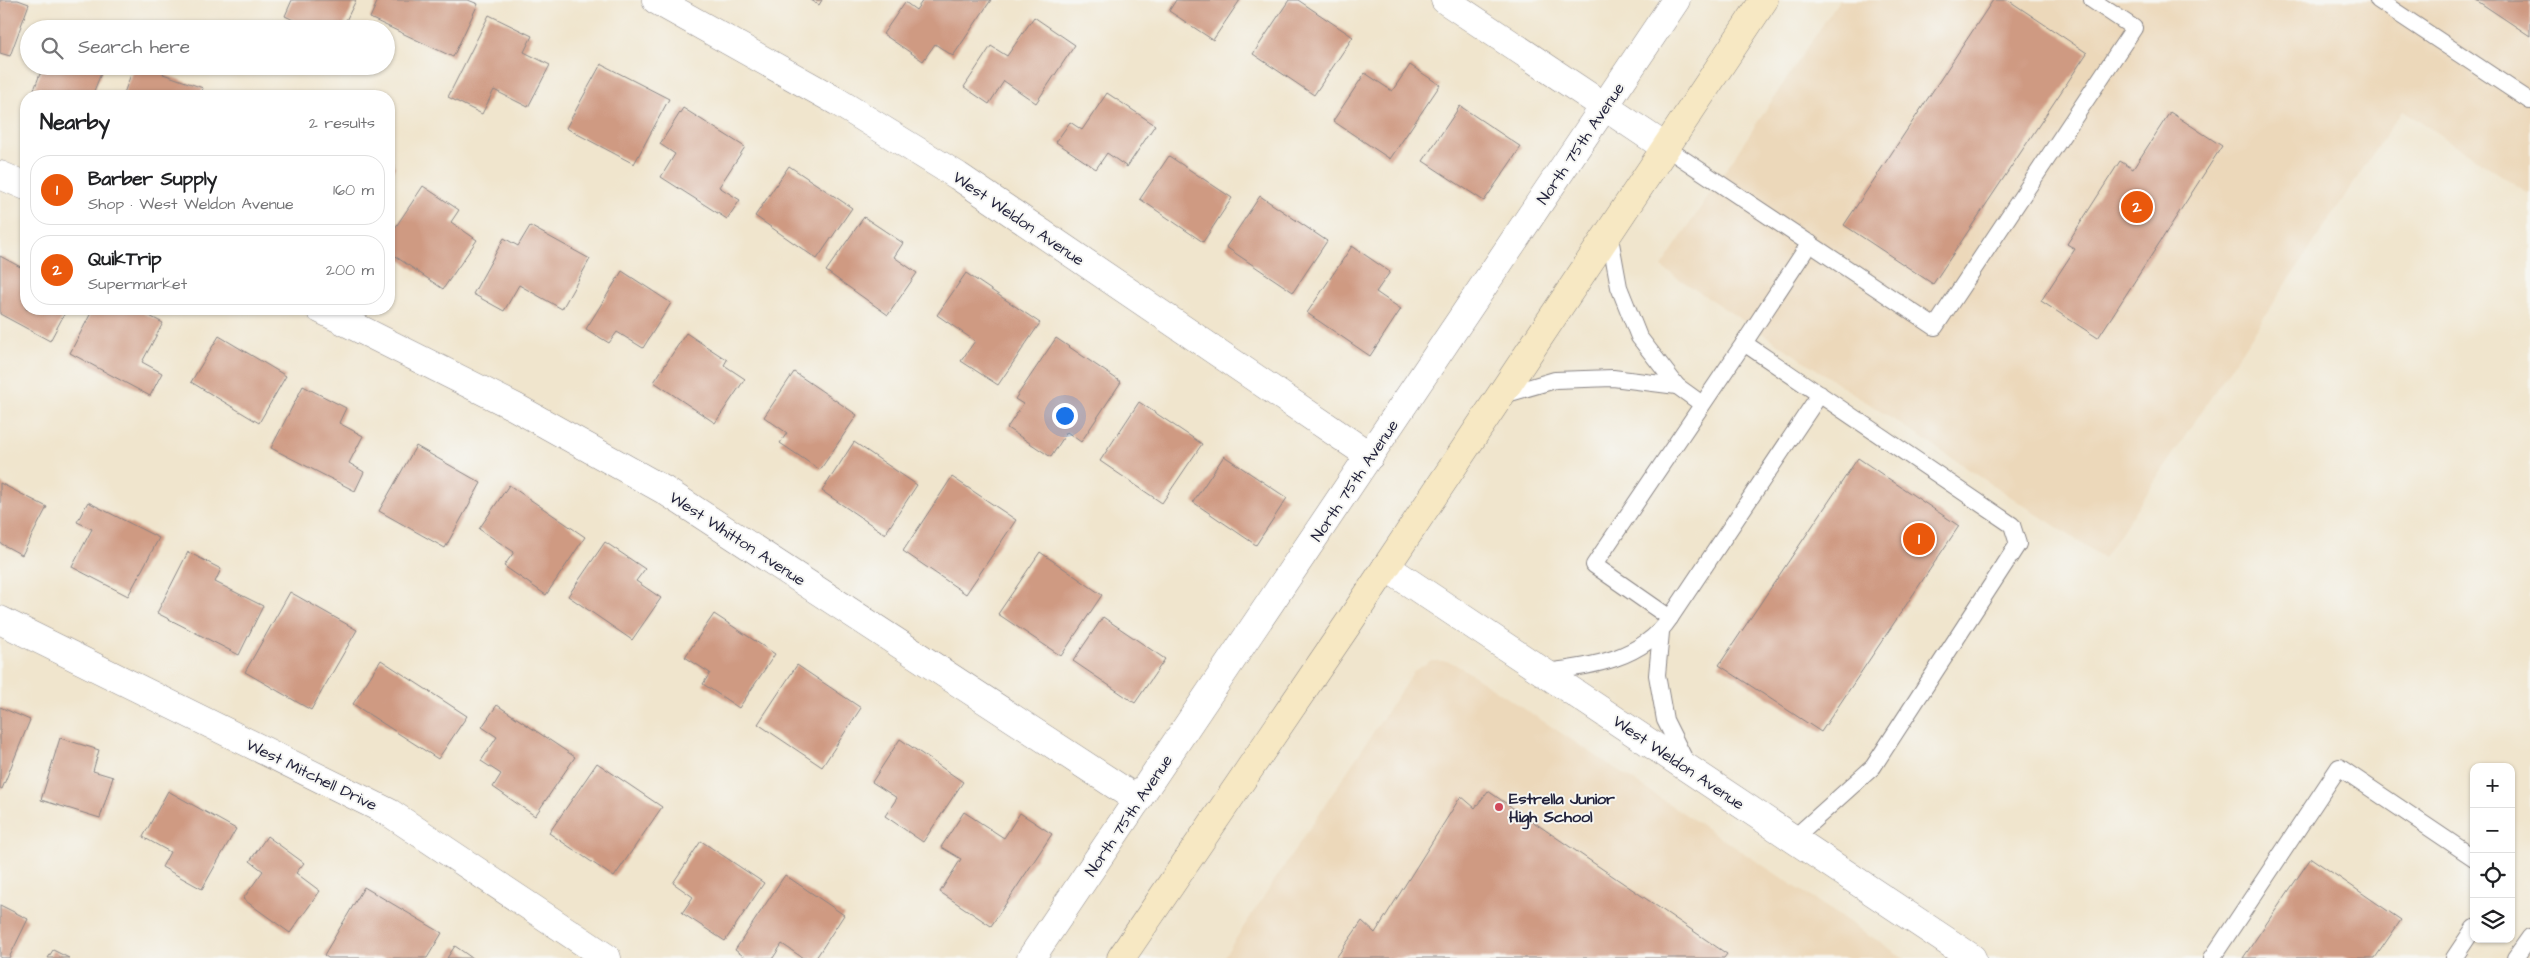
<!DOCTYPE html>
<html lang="en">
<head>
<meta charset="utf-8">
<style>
  :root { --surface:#fff; --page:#f2f2f2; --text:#202124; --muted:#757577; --line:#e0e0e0; --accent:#ea580c }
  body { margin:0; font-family:"Architects Daughter",sans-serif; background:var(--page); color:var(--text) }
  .controls { position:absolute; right:15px; bottom:15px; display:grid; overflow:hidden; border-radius:10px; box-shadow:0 1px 4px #0004 }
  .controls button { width:45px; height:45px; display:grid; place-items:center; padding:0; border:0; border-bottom:1px solid var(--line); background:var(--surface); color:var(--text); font:25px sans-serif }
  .you { position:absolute; left:1064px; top:415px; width:18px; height:18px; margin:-12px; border:4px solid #fff; border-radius:50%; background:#1a73e8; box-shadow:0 0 0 8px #1a73e833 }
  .badge { display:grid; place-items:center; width:32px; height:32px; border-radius:50%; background:var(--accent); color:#fff; font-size:16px; font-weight:700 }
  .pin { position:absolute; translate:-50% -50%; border:2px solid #fff; box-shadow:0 1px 5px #0006 }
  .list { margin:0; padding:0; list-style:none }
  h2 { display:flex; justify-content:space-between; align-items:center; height:65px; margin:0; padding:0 20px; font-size:21px }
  h2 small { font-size:16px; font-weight:400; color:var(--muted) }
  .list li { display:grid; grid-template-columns:32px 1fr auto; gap:15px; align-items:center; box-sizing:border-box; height:70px; margin:0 10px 10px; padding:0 10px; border:1px solid var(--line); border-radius:20px }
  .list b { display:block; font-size:19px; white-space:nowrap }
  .list p { margin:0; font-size:16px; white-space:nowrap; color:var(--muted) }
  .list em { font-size:16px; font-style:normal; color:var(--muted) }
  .icon { flex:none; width:28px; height:28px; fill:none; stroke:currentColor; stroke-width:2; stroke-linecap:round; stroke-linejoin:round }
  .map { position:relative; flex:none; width:2530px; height:958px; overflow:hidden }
  .search { position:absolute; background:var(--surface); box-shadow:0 1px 4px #0004; left:20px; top:20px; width:375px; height:55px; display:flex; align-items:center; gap:12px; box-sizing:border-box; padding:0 18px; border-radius:28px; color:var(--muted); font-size:19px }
  .panel { position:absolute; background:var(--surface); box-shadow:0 1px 4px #0004; left:20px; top:90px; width:375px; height:225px; border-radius:20px }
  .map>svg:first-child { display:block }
  .built { fill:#ecd8ba }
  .building { fill:#cf9a82 }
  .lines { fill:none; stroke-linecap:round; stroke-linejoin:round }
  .service-casing { stroke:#898484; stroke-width:18 }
  .minor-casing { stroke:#898484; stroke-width:29 }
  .secondary-casing { stroke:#898484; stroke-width:29 }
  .service { stroke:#fff; stroke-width:16 }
  .minor { stroke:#fff; stroke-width:28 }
  .secondary { stroke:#f7e8c3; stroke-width:28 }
  .poi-dot { fill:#d1495b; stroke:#f6f6f2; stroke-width:2 }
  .labels { text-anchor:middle; stroke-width:4; stroke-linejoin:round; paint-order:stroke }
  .street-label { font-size:16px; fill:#22223b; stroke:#f6f6f2 }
  .poi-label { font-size:16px; font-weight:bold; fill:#22223b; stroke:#f6f6f2; text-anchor:start }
</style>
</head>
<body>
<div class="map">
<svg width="2530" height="958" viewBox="0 0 2530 958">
  <rect width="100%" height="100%" fill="#f6f6f2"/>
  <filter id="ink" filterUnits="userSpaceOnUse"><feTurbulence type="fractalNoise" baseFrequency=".02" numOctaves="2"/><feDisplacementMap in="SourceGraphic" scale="10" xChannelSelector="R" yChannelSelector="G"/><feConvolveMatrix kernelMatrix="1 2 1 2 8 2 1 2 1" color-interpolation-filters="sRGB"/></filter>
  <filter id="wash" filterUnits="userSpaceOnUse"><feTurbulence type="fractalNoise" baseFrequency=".0096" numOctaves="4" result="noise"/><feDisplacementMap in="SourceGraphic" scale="20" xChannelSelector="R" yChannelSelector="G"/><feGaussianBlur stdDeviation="1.12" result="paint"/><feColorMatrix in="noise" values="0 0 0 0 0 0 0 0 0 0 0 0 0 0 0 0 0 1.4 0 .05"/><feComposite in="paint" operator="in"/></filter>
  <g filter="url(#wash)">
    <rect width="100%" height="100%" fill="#f0e5cd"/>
    <g class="built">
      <path d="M 1839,0 L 2530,0 L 2530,194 L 2402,110 L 2104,558 L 1661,267 Z"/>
      <path d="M 1430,661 L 1449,661 L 1465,670 L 1904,958 L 1223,958 L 1414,671 Z"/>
    </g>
    <g id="blocks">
      <g class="building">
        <path d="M 0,0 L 18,0 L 29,4 L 10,56 L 0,53 Z"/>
        <path d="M 292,0 L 356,0 L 342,29 L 312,29 L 285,16 Z"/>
        <path d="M 378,0 L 468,0 L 478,4 L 453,57 L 370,18 Z"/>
        <path d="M 811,0 L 822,0 L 819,5 Z"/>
        <path d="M 923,0 L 991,0 L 953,56 L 935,44 L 923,61 L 883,34 L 905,2 L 916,10 Z"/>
        <path d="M 1176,0 L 1240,0 L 1213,40 L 1169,11 Z"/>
        <path d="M 1289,0 L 1298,0 L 1353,37 L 1314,95 L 1253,54 Z"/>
        <path d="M 1993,0 L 2008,0 L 2087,53 L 1933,284 L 1844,225 Z"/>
        <path d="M 2476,0 L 2530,0 L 2530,36 Z"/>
        <path d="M 489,15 L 532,36 L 524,52 L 550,65 L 528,107 L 494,90 L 482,114 L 448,97 Z"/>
        <path d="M 1034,17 L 1075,45 L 1036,103 L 1004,81 L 989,104 L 964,87 L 991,46 L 1007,56 Z"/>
        <path d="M 150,25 L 160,28 L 160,29 L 148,29 Z"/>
        <path d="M 601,64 L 669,99 L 634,164 L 566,128 Z"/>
        <path d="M 1410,65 L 1440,85 L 1390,159 L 1333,121 L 1365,73 L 1392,91 Z"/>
        <path d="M 43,66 L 104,66 L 92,96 L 81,96 L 68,92 L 66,96 L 35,96 L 32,95 Z"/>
        <path d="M 134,66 L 166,66 L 163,74 L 203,88 L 200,96 L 123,96 Z"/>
        <path d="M 1107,93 L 1155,125 L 1127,167 L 1107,153 L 1096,169 L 1056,142 L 1070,122 L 1082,130 Z"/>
        <path d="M 1460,106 L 1521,147 L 1484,201 L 1423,161 Z"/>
        <path d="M 683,108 L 745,147 L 719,187 L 740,200 L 727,219 L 661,177 L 675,154 L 660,144 Z"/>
        <path d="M 2170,112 L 2222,146 L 2098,338 L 2041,301 L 2075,249 L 2067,244 L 2120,161 L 2133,169 Z"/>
        <path d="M 1169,156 L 1232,198 L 1203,242 L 1140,199 Z"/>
        <path d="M 389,163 L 395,166 L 389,181 Z"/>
        <path d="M 789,166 L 852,208 L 817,259 L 755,216 Z"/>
        <path d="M 423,186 L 459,210 L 451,222 L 477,240 L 443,289 L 389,252 L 389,237 Z"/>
        <path d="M 1260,196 L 1327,241 L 1293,292 L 1226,247 Z"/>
        <path d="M 864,217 L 903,243 L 894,257 L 917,273 L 888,315 L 826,271 Z"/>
        <path d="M 530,226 L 590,259 L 562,309 L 519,285 L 504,311 L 473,294 L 504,238 L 518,246 Z"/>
        <path d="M 1352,246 L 1390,272 L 1376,292 L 1401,309 L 1370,356 L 1307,313 Z"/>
        <path d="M 0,256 L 26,270 L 26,309 L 67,309 L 50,341 L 0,314 Z"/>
        <path d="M 622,271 L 671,303 L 643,348 L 617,332 L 609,343 L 586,329 Z"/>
        <path d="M 966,273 L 1040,323 L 998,385 L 961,361 L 975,341 L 937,315 Z"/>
        <path d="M 93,309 L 136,309 L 163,323 L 142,362 L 162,373 L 150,396 L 70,353 Z"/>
        <path d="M 686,333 L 727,360 L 724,365 L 745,379 L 715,423 L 654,382 Z"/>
        <path d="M 219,336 L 286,376 L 259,423 L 191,382 Z"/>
        <path d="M 1056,338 L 1121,382 L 1081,442 L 1067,432 L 1051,457 L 1007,428 L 1023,404 L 1015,399 Z"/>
        <path d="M 794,372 L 857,415 L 820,470 L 780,443 L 787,433 L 764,417 Z"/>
        <path d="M 303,386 L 346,408 L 339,423 L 363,436 L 349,463 L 364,472 L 355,491 L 271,448 Z"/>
        <path d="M 1139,402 L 1202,444 L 1162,503 L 1100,461 Z"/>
        <path d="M 854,442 L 917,485 L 885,534 L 822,491 Z"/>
        <path d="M 416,446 L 481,483 L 445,548 L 379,511 Z"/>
        <path d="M 1224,456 L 1287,498 L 1256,545 L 1193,502 Z"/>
        <path d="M 1858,458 L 1959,526 L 1821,732 L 1719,665 Z"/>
        <path d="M 952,477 L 1016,520 L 966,594 L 903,551 Z"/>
        <path d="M 0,483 L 47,507 L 22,555 L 0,543 Z"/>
        <path d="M 509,485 L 585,537 L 546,595 L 504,566 L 514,552 L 479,529 Z"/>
        <path d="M 88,502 L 159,538 L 128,596 L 72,567 L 92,529 L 77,522 Z"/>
        <path d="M 605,542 L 645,569 L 636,581 L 661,598 L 632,640 L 568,596 Z"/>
        <path d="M 188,552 L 221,569 L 215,582 L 263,606 L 239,655 L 157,613 Z"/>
        <path d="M 1040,552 L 1102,595 L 1061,656 L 998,614 Z"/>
        <path d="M 290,592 L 357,630 L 311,710 L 245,672 Z"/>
        <path d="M 714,614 L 775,654 L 739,708 L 703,684 L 710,673 L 685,657 Z"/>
        <path d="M 1103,617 L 1165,659 L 1135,703 L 1073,661 Z"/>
        <path d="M 381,660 L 467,716 L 438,759 L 353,704 Z"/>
        <path d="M 797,665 L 861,708 L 822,767 L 758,724 Z"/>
        <path d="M 497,705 L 575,757 L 535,816 L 493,787 L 501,774 L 481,761 L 497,737 L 482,727 Z"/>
        <path d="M 0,707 L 30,720 L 2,789 L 0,788 Z"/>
        <path d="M 60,738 L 99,750 L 93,771 L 113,777 L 100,818 L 41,800 Z"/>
        <path d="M 900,739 L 963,782 L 923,842 L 885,816 L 897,798 L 872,782 Z"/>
        <path d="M 597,763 L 662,807 L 614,877 L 549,833 Z"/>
        <path d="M 168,791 L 236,829 L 202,889 L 162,867 L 170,852 L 143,837 Z"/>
        <path d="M 1488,791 L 1727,954 L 1724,958 L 1336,958 L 1362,921 L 1375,933 L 1461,796 L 1475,808 Z"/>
        <path d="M 964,812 L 1004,838 L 1020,813 L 1052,834 L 991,926 L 940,892 L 961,859 L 941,847 Z"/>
        <path d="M 267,836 L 304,863 L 296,873 L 320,891 L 290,933 L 243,899 L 263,871 L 250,861 Z"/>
        <path d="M 701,841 L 764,883 L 725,941 L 682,913 L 693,897 L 673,883 Z"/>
        <path d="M 2311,858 L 2401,920 L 2375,958 L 2243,958 Z"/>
        <path d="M 785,875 L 844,915 L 816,958 L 803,958 L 782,944 L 773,958 L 746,958 L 735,950 Z"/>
        <path d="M 364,887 L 442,933 L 427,958 L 328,958 L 324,955 Z"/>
        <path d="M 0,905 L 28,919 L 9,958 L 0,958 Z"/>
        <path d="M 455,946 L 472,958 L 447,958 Z"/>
        <path d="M 53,950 L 69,958 L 48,958 Z"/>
      </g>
    </g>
  </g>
  <g filter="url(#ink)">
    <use href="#blocks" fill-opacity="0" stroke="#898484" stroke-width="1"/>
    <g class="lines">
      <g class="service-casing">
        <g id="service">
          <path d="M 2378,0 L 2530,101"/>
          <path d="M 1665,147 L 1935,327 L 2134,28 L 2092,0"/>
          <path d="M 1609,232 L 1619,287 L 1639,337 L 1677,386 L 1702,404"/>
          <path d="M 1744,343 L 1810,243"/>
          <path d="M 1500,396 L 1555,380 L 1613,378 L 1677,386"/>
          <path d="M 1661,632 L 1657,675 L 1665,720 L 1687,764"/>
          <path d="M 1544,672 C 1590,667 1643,659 1670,618"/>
          <path d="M 1794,838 L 1873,767 L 2018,544 L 2012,525 L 1744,343 L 1594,565 L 1670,618 L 1820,394"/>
          <path d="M 2212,958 L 2339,767 L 2474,858"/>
          <path d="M 2454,958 L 2474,928"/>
          <path d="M 2515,958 L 2530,937"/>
        </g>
      </g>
      <g class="minor-casing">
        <g id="minor">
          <path d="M 656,0 L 838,102 L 958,176 L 1370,456"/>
          <path d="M 1445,0 L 1665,147"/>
          <path d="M 0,175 L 26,186"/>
          <path d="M 320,309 L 515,407 L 664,490 L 1138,800"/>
          <path d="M 1386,567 L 1972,958"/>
          <path d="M 0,620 L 390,813 L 607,958"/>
          <path d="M 1031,958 L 1676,0"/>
        </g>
      </g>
      <g class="secondary-casing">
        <path id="secondary" d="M 1121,958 L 1350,621 L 1764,0"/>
      </g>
      <use href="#service" class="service"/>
      <use href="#minor" class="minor"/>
      <use href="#secondary" class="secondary"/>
    </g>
  </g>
  <circle class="poi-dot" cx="1499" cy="807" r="5"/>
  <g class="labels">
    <g class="street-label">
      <text transform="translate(1580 143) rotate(-56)" y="6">North 75th Avenue</text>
      <text transform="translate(1019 218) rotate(34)" y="6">West Weldon Avenue</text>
      <text transform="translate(1354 480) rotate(-56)" y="6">North 75th Avenue</text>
      <text transform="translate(738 538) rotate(33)" y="6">West Whitton Avenue</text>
      <text transform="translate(1679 762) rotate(34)" y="6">West Weldon Avenue</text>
      <text transform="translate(312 774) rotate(26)" y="6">West Mitchell Drive</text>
      <text transform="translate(1128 815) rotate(-56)" y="6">North 75th Avenue</text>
    </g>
    <g class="poi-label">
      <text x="1509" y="804">Estrella Junior<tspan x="1509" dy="18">High School</tspan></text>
    </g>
  </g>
</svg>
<div class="controls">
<button>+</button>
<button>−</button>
<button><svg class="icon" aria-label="locate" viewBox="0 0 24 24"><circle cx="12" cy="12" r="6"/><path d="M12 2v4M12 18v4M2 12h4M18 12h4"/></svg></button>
<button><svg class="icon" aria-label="layers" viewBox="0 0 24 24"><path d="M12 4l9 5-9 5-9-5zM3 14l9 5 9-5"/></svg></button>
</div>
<div class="you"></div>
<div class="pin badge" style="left:1919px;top:539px">1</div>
<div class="pin badge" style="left:2137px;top:207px">2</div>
<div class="search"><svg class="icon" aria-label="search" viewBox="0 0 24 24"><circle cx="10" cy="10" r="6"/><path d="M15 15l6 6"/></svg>Search here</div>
<section class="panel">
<h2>Nearby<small>2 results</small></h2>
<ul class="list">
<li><span class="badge">1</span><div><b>Barber Supply</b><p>Shop · West Weldon Avenue</p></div><em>160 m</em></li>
<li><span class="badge">2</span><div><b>QuikTrip</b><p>Supermarket</p></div><em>200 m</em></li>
</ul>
</section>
</div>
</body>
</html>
